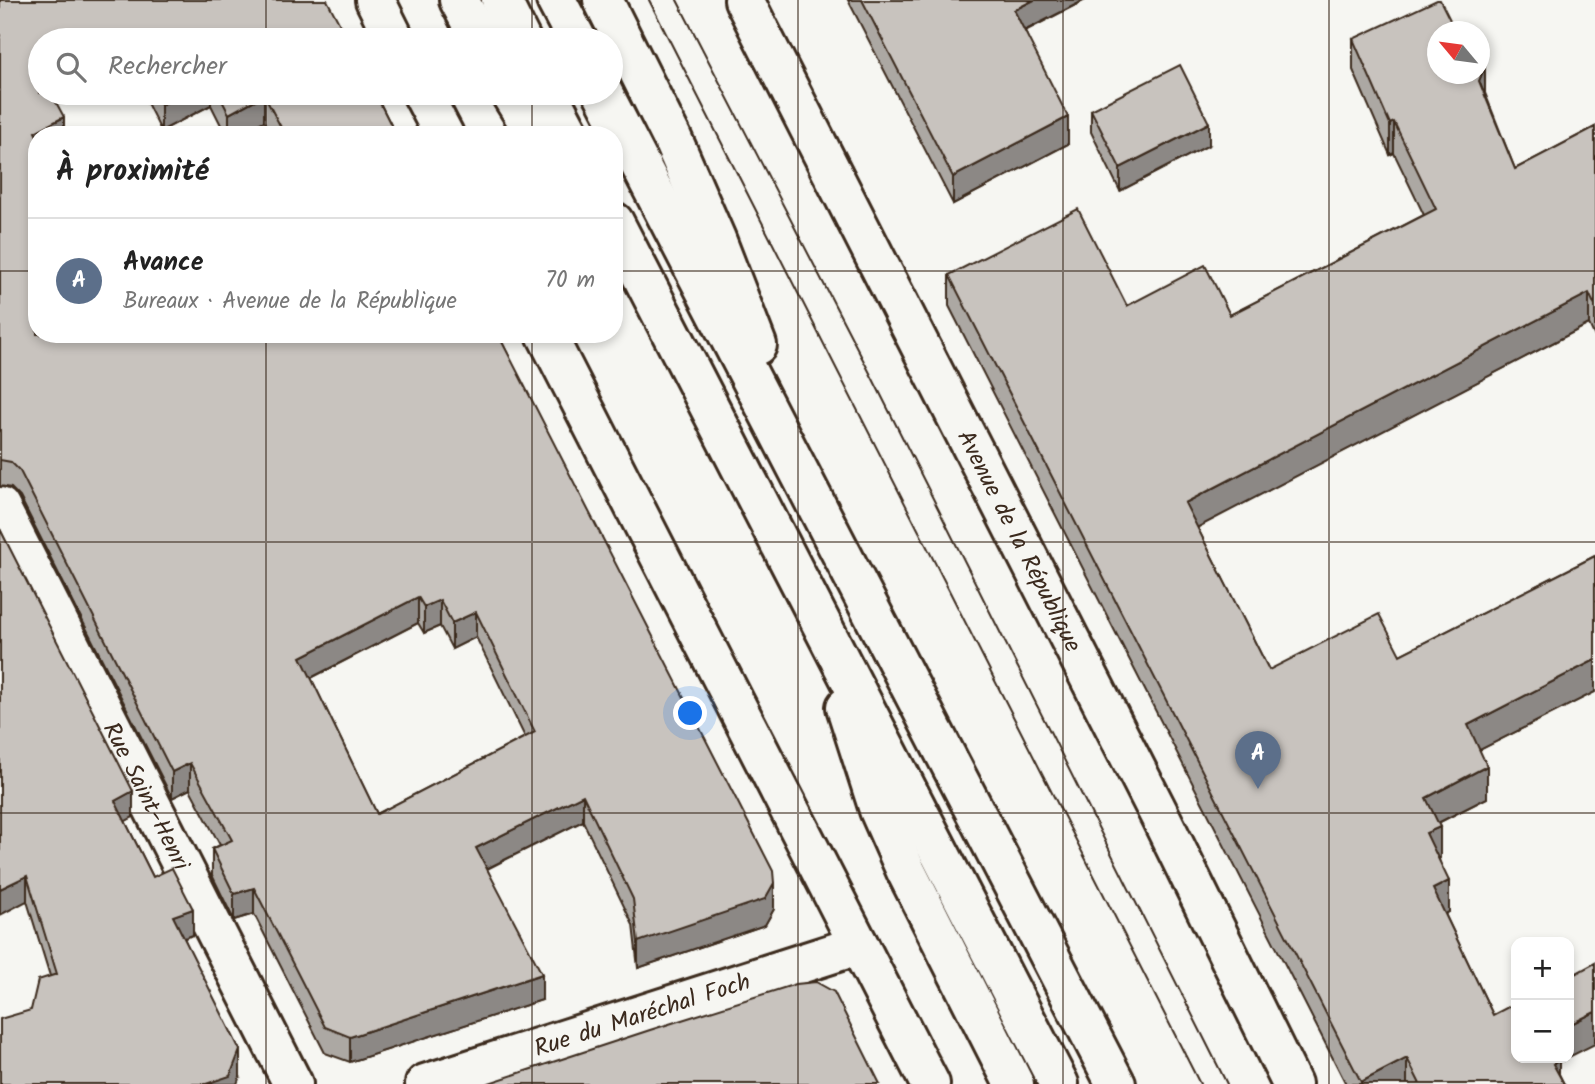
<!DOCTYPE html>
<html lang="fr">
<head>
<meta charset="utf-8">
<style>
  :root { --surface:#fff; --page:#f2f2f2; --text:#222; --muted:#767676; --line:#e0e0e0; --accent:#b45309 }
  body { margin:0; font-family:Kalam,sans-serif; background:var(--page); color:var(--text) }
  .controls { position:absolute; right:21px; bottom:21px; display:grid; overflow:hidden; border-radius:14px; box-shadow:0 4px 10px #0003 }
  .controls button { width:63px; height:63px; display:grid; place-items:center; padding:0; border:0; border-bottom:2px solid var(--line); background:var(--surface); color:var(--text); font:35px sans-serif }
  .compass { position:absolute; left:1427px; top:21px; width:63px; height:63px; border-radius:50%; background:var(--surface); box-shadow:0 4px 10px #0003; rotate:299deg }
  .you { position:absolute; left:691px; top:714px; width:24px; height:24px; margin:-18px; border:5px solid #fff; border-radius:50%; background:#1a73e8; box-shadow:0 0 0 10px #1a73e833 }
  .badge { display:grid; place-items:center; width:46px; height:46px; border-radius:50%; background:var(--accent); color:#fff; font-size:23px; font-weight:700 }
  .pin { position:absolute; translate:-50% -58px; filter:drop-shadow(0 2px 4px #0008) }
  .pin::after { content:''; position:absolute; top:37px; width:24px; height:21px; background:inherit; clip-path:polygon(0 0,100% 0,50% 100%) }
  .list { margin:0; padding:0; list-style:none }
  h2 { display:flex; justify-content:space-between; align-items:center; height:91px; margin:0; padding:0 28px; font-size:30px }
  h2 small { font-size:23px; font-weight:400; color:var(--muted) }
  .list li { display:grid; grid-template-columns:46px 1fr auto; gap:21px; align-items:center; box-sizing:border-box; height:126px; padding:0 28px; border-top:2px solid var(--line) }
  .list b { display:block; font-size:26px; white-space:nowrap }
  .list p { margin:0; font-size:23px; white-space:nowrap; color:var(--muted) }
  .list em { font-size:23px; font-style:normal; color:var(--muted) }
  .icon { flex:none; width:38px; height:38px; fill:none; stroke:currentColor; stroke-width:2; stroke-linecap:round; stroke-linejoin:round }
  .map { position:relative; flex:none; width:1595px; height:1084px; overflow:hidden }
  .search { position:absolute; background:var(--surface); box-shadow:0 4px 10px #0003; left:28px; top:28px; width:595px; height:77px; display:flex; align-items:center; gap:18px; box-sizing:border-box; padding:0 24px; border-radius:38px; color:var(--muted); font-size:26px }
  .panel { position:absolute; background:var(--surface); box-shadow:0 4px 10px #0003; left:28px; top:126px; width:595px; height:217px; border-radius:28px }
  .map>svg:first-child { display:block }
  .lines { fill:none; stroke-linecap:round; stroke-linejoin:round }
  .minor-casing { stroke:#3b2a1e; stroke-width:44 }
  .major-casing { stroke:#3b2a1e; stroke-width:44 }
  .minor { stroke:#f6f6f2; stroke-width:38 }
  .major { stroke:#f6f6f2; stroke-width:38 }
  .tram { stroke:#3b2a1e; stroke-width:2 }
  .wall { fill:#aca8a3; stroke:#3b2a1e; stroke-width:2; fill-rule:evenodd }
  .shaded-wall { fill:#8c8885; stroke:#3b2a1e; stroke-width:2 }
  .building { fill:#c8c3be; stroke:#3b2a1e; stroke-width:2; fill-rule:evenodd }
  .grid { fill:none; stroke:#3b2a1e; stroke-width:2; stroke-opacity:0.55 }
  .labels { text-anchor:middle; stroke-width:5; stroke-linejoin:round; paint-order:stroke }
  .street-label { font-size:24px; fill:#3b2a1e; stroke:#f6f6f2 }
</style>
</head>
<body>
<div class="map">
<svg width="1595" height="1084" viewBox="0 0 1595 1084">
  <rect width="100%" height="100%" fill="#f6f6f2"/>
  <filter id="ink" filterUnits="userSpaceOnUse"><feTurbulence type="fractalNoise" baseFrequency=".0143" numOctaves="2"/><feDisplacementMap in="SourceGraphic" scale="14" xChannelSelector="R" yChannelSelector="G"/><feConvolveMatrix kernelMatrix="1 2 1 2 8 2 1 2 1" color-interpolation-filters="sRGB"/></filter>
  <g filter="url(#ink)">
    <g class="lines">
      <g class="minor-casing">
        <g id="minor">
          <path d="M 375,0 L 395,40"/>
          <path id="s1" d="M 744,0 L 1160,816 L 1292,1084"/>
          <path d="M 422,93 L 444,135"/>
          <path d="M 546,334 L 930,1084"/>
          <path id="s2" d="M 0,507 L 293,1084"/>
          <path id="s3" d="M 425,1084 L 859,945"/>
        </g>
      </g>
      <g class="major-casing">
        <g id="major">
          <path d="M 459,0 L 480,40"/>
          <path d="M 501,0 L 521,40"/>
          <path d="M 556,0 L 577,40"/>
          <path d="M 603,0 L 672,138 L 716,239 L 757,345"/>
          <path d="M 510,93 L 536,135"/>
          <path d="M 548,93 L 570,135"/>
          <path d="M 603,93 L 1116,1084"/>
          <path d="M 614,222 L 1059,1084"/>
          <path d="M 846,707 L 879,810 L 906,871 L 1014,1084"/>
        </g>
      </g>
      <use href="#minor" class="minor"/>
      <use href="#major" class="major"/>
      <g class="tram">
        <path d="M 649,0 L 1200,1084"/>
        <path d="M 677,0 L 872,377 L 1227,1084"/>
      </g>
    </g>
    <g class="wall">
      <path d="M 0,0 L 348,40 L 40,40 L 64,135 L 37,135 L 37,334 L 498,334 L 774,909 L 765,925 L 638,968 L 633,925 L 583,821 L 487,869 L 542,1000 L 350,1062 L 325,1053 L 254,914 L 234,920 L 212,875 L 212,849 L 220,845 L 190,789 L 172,798 L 20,497 L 11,488 L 0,486 ZM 418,623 L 424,633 L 440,626 L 452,649 L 476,637 L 525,737 L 377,814 L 311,678 Z"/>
      <path d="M 848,0 L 1085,0 L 1025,31 L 1068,144 L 953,204 Z"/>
      <path d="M 1353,39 L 1485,93 L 1515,169 L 1595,127 L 1595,337 L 1589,324 L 1197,527 L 1269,670 L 1400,655 L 1595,556 L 1595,692 L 1479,750 L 1487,798 L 1438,823 L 1440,858 L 1439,859 L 1449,912 L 1445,914 L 1493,1015 L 1516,1058 L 1567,1058 L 1559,1062 L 1559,1074 L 1564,1084 L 1346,1084 L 949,306 L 949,275 L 1127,306 L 1230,315 L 1424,215 L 1394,153 L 1390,155 L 1353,70 Z"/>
      <path d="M 142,93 L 375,93 L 396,135 L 271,135 L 264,121 L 238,135 L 226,135 L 211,105 L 161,131 Z"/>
      <path d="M 1091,110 L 1209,145 L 1120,191 L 1091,132 Z"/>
      <path d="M 0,529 L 133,817 L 125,821 L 153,877 L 193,935 L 184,938 L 240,1076 L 31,1010 L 50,976 L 27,901 Z"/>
    </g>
    <g class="shaded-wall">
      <path d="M 1034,0 L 1085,0 L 1014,36 L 1014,10 Z"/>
      <path d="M 126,35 L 126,40 L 117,40 Z"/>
      <path d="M 1485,66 L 1485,97 L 1479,81 Z"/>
      <path d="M 45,93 L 70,93 L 45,107 Z"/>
      <path d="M 185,93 L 211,93 L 211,105 L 161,131 L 161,105 Z"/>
      <path d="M 264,95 L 264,121 L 238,135 L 229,135 L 229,114 Z"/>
      <path d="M 64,117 L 64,135 L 37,135 L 37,157 L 35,132 Z"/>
      <path d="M 1068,117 L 1068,144 L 953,204 L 953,177 Z"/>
      <path d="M 1394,122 L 1394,153 L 1390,155 L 1390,124 Z"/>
      <path d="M 1209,123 L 1209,145 L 1120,191 L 1120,168 Z"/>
      <path d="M 1589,293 L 1589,324 L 1185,534 L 1185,503 Z"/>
      <path d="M 418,597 L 418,623 L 301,683 L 301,657 Z"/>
      <path d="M 440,600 L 440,626 L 424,633 L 424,607 Z"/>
      <path d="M 476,612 L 476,637 L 452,649 L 452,623 Z"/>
      <path d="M 1595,660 L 1595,692 L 1468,756 L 1468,725 Z"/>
      <path d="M 190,763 L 190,789 L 172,798 L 172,772 Z"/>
      <path d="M 1487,766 L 1487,798 L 1426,829 L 1426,798 Z"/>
      <path d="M 133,791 L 133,817 L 115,827 L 115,801 Z"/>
      <path d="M 583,795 L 583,821 L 476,874 L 476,848 Z"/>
      <path d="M 1440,827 L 1440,858 L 1426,865 L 1426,833 Z"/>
      <path d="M 27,876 L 27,901 L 0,915 L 0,889 Z"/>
      <path d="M 1449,881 L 1449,912 L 1433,920 L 1433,889 Z"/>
      <path d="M 774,883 L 774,909 L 765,925 L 638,968 L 638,942 Z"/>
      <path d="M 254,888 L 254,914 L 234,920 L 234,894 Z"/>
      <path d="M 193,909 L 193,935 L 173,942 L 173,916 Z"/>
      <path d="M 542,974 L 542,1000 L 350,1062 L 350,1037 Z"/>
      <path d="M 1595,1012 L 1595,1044 L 1569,1057 L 1569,1025 Z"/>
      <path d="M 240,1050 L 240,1076 L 237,1084 L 206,1084 Z"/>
      <path d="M 1407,1058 L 1407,1084 L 1361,1084 L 1361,1082 Z"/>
      <path d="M 1548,1058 L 1567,1058 L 1559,1062 L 1559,1084 Z"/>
    </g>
    <g class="building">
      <path d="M 0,0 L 327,0 L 348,40 L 128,40 L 126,35 L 117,40 L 40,40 L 40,93 L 51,93 L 64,117 L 35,132 L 37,136 L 37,334 L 498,334 L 773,871 L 774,883 L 765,899 L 638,942 L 633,899 L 583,795 L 476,848 L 542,974 L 350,1037 L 325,1027 L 254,888 L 234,894 L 212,849 L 232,840 L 190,763 L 172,772 L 20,471 L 11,462 L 0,460 ZM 418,597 L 424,607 L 440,600 L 452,623 L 476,612 L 535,732 L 377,814 L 301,657 Z"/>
      <path d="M 862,0 L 1034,0 L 1014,10 L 1068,117 L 953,177 Z"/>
      <path d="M 1437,0 L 1440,0 L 1456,32 L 1438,32 L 1438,74 L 1480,74 L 1480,55 L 1485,66 L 1479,81 L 1515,169 L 1595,127 L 1595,306 L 1589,293 L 1185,503 L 1269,670 L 1379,614 L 1400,655 L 1595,556 L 1595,660 L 1468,725 L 1487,766 L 1426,798 L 1440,827 L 1426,833 L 1449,881 L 1433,889 L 1493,1015 L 1516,1003 L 1516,1058 L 1557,1058 L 1559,1061 L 1553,1064 L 1564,1084 L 1420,1084 L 1407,1058 L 1361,1082 L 949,275 L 1078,209 L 1127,306 L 1205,265 L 1230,315 L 1436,209 L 1394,122 L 1390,124 L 1353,39 Z"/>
      <path d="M 1180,65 L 1209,123 L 1120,168 L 1091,110 Z"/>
      <path d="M 155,93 L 185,93 L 161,105 Z"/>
      <path d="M 218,93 L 375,93 L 396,135 L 285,135 L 264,95 L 229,114 Z"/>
      <path d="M 0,529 L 133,791 L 115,801 L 153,877 L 172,868 L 193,909 L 173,916 L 240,1050 L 230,1076 L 206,1084 L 0,1084 L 0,1019 L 31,1010 L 38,980 L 57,974 L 27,876 L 0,889 Z"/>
      <path d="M 1595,963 L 1595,1012 L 1569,1025 L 1569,977 Z"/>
      <path d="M 816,982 L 834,992 L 880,1084 L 486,1084 L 650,1030 L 796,984 Z"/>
    </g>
  </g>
  <path class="grid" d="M 266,0 L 266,40M 532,0 L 532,40M 798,0 L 798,1084M 1063,0 L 1063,1084M 1329,0 L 1329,1084M 266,93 L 266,135M 532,93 L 532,135M 0,271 L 37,271M 614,271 L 1595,271M 266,334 L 266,1084M 532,334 L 532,1084M 0,542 L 1595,542M 0,813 L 1595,813"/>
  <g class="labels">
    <g class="street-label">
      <text dy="8" stroke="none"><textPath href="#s1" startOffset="607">Avenue de la République</textPath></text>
      <text dy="8" stroke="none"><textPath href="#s2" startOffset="324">Rue Saint-Henri</textPath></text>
      <text dy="8" stroke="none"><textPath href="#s3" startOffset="228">Rue du Maréchal Foch</textPath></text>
    </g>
  </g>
</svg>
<div class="controls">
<button>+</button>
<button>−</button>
</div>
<svg class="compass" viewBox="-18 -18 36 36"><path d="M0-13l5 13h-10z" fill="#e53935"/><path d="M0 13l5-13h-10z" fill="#767676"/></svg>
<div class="you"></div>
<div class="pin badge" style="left:1258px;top:789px;background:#5c6f8a">A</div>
<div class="search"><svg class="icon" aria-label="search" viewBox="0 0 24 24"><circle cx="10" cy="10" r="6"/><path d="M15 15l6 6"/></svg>Rechercher</div>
<section class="panel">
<h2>À proximité<small></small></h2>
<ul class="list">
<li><span class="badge" style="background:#5c6f8a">A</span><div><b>Avance</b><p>Bureaux · Avenue de la République</p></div><em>70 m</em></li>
</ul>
</section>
</div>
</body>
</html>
